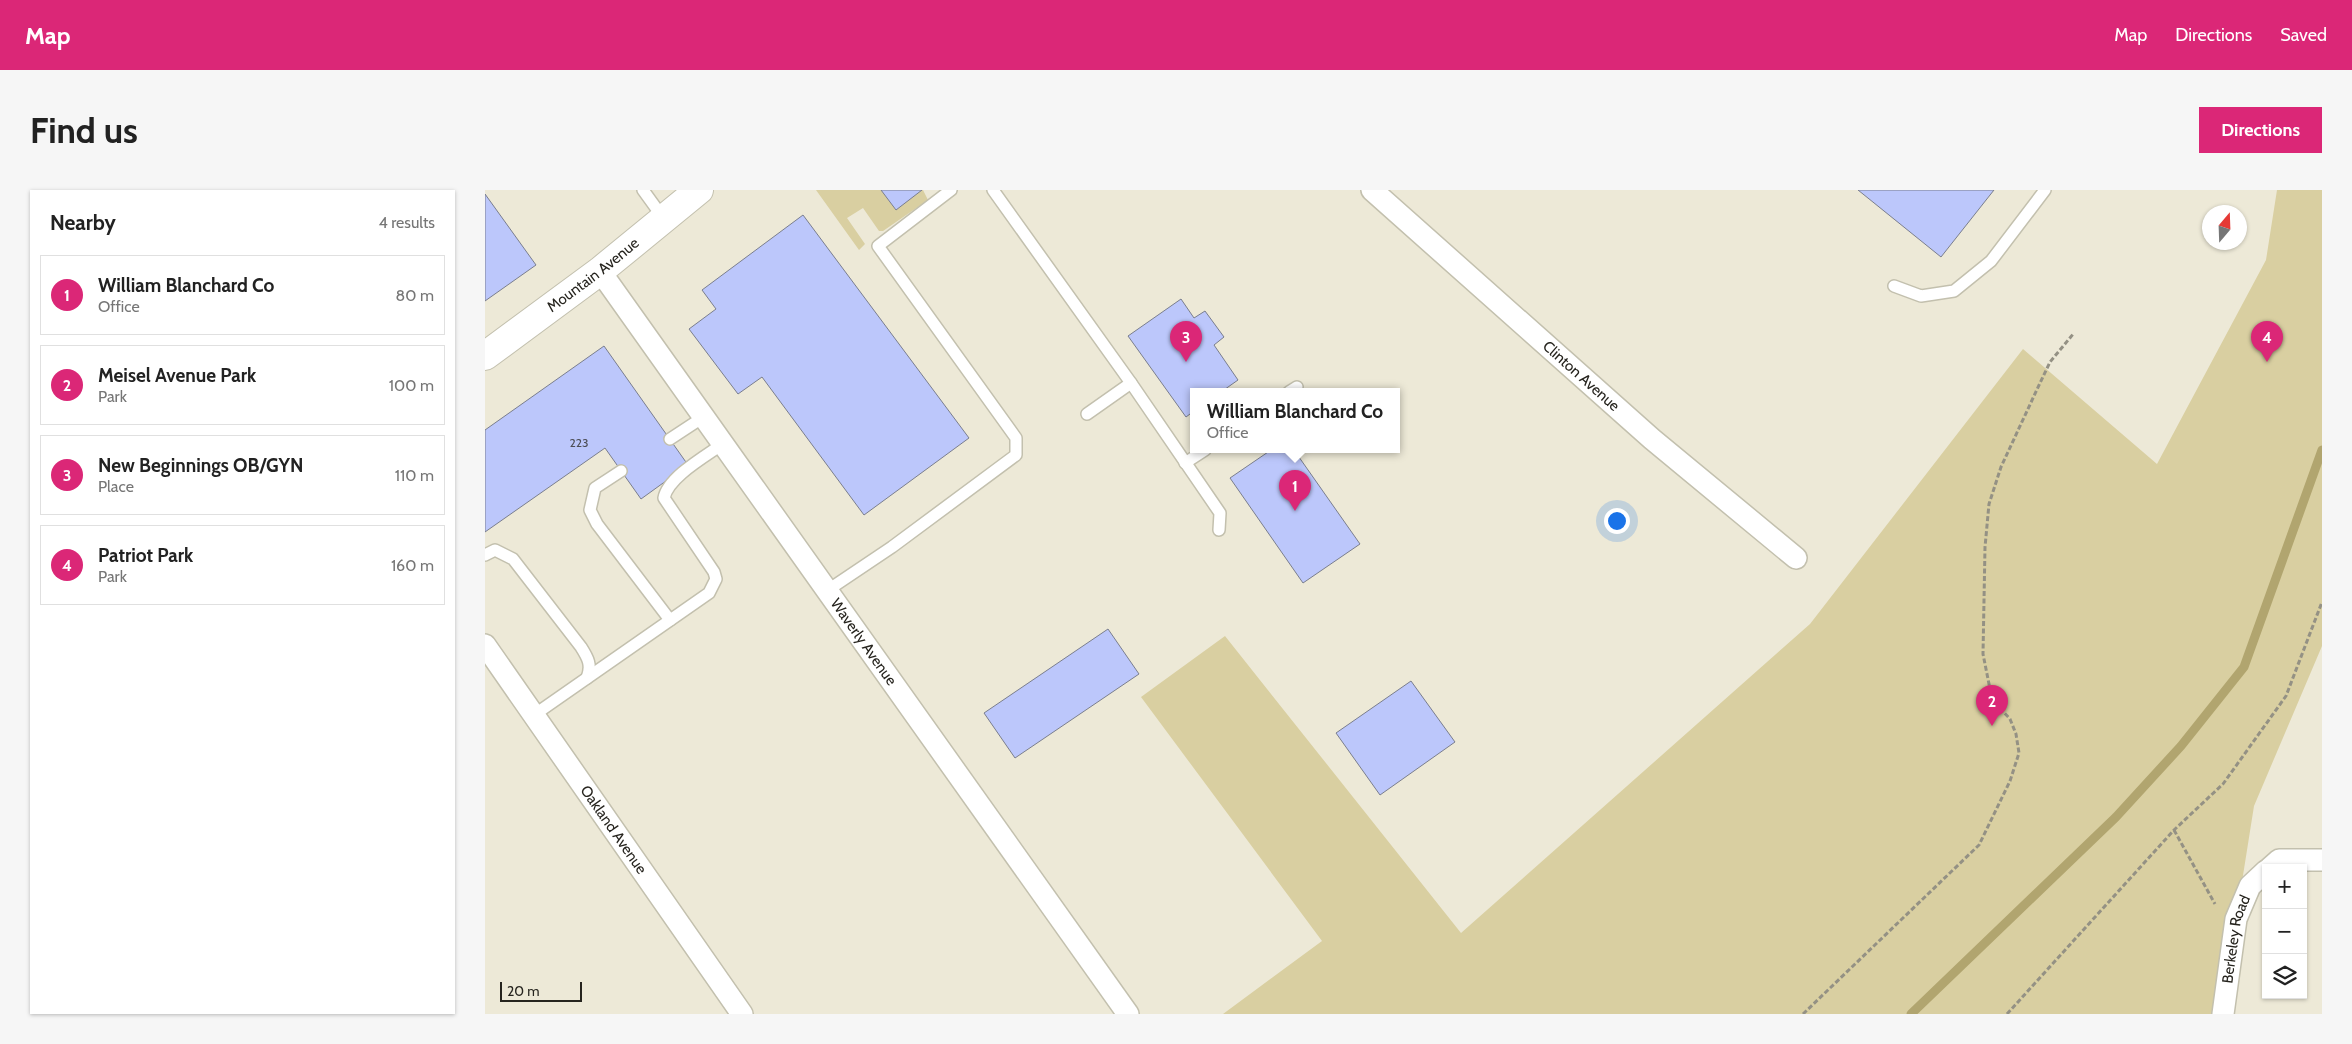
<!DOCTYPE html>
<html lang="en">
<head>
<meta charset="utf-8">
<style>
  :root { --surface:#fff; --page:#f6f6f6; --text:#222; --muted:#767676; --line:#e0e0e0; --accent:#db2777 }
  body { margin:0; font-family:Cabin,sans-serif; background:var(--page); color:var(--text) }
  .controls { position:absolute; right:15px; bottom:15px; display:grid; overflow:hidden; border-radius:0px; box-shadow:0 1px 4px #0004 }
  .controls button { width:45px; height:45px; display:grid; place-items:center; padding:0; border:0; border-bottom:1px solid var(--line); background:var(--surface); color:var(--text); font:25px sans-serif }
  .compass { position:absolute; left:1717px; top:15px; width:45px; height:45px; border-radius:50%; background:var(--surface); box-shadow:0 1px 4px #0004; rotate:19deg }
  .scale { position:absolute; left:15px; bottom:12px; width:82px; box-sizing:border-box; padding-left:5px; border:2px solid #26241e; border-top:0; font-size:14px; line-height:18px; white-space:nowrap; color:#26241e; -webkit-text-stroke:4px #ede9d7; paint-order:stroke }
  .you { position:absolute; left:1131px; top:330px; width:18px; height:18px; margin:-12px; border:4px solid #fff; border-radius:50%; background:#1a73e8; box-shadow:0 0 0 8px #1a73e833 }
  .badge { display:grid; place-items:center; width:32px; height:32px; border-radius:50%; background:var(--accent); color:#fff; font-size:16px; font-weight:700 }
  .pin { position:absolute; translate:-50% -41px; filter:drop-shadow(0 1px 2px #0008) }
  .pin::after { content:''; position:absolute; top:26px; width:18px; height:15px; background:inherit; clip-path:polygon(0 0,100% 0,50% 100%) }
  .popup { position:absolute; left:705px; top:198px; width:210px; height:65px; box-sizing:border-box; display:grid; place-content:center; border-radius:0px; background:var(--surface); filter:drop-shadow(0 1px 4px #0005); font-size:16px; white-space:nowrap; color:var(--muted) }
  .popup b { font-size:19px; color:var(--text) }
  .popup::after { content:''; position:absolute; left:50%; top:100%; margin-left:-10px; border:10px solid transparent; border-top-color:var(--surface) }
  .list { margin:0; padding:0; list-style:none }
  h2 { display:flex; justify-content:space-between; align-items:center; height:65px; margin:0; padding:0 20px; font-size:21px }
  h2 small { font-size:16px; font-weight:400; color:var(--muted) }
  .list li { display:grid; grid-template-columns:32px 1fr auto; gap:15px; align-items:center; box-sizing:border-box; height:80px; margin:0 10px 10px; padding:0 10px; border:1px solid var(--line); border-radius:0px }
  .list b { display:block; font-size:19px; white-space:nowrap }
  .list p { margin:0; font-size:16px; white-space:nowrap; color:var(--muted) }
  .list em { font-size:16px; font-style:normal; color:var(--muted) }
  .icon { flex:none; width:28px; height:28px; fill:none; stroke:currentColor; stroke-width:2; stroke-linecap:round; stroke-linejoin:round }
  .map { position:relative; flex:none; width:1837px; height:824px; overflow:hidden; border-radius:0px }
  header { display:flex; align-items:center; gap:30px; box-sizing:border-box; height:70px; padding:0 25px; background:var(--accent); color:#fff }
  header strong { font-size:24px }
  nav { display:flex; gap:28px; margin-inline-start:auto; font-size:18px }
  .intro { display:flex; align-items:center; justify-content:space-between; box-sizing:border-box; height:120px; padding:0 30px }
  h1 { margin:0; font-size:35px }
  .button { padding:12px 22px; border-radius:0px; background:var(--accent); color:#fff; font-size:18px; font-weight:700 }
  main { display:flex; gap:30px; padding:0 30px }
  aside { flex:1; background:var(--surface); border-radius:0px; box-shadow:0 1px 4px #0004 }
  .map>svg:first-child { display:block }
  .green { fill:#d9cfa1 }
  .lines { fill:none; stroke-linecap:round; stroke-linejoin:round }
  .stream { stroke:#b1a56f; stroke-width:9 }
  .building { fill:#bcc7fb; stroke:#7a7e8d }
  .service-casing { stroke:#c3c0ae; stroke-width:14 }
  .minor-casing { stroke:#c3c0ae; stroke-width:24 }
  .tertiary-casing { stroke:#c3c0ae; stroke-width:30 }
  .path { stroke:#949184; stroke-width:3; stroke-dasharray:5 2.5; stroke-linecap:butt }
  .service { stroke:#fff; stroke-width:11 }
  .minor { stroke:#fff; stroke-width:21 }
  .tertiary { stroke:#fff; stroke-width:28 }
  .labels { text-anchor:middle; stroke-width:4; stroke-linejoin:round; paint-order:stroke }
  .number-label { font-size:12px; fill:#4c4d55 }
  .street-label { font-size:15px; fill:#26241e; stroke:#ede9d7 }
</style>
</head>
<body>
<header>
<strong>Map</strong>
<nav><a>Map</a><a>Directions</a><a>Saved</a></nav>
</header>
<div class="intro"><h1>Find us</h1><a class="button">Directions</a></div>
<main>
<aside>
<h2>Nearby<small>4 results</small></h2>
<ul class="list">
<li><span class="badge">1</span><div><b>William Blanchard Co</b><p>Office</p></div><em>80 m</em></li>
<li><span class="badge">2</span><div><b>Meisel Avenue Park</b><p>Park</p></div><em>100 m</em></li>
<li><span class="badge">3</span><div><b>New Beginnings OB/GYN</b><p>Place</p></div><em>110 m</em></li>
<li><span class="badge">4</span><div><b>Patriot Park</b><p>Park</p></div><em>160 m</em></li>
</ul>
</aside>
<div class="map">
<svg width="1837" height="824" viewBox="0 0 1837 824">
  <rect width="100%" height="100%" fill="#ede9d7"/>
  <g class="green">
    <path d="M 331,0 L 438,0 L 443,10 L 398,41 L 394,41 L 378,18 L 362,28 L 380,54 L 374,60 Z"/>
    <path d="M 1792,0 L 1837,0 L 1837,456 L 1769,616 L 1736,824 L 738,824 L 837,751 L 656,507 L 740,446 L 976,743 L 1325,434 L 1538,159 L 1672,274 L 1781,70 Z"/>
  </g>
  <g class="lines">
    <path class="stream" d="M 1426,824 L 1631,627 L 1696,556 L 1759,477 L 1837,260"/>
  </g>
  <g class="building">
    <path d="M 396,0 L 437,0 L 411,20 Z"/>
    <path d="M 1373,0 L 1509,0 L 1456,67 Z"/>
    <path d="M 0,4 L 51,75 L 0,111 Z"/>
    <path d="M 318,25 L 484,248 L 379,325 L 277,187 L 253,204 L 204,139 L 231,119 L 217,100 Z"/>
    <path d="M 696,109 L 709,128 L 720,121 L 739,147 L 729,155 L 753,190 L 736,202 L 709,202 L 709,221 L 701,227 L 643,146 Z"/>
    <path d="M 119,156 L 203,275 L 156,309 L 120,258 L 0,342 L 0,240 Z"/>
    <path d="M 786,260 L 809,260 L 875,354 L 818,393 L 745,288 Z"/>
    <path d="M 623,439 L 654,484 L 530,568 L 499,523 Z"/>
    <path d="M 926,491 L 970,552 L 895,605 L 851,543 Z"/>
  </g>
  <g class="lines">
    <g class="service-casing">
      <g id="service">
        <path d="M 158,0 L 179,29"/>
        <path d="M 508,0 L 646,193 L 735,323 L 734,340"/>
        <path d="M 1409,96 L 1436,106 L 1469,101 L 1506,71 L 1560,0"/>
        <path d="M 804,202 L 812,197"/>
        <path d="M 602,224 L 646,193"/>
        <path d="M 185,249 L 220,226"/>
        <path d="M 700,273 L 720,260"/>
        <path d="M 136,281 L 110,298 L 105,320 L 112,334 L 185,430"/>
        <path d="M 0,365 L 10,360 L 28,369 L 96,457 C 103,468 107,475 102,488"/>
        <path d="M 343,400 L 407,357 L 531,265 L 531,248 L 393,56 L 466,0"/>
        <path d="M 49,525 L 224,403 L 231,389 L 229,382 L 179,308 C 183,287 221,266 239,253"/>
      </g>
    </g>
    <g class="minor-casing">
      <g id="minor">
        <path id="s1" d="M 887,0 L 1167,249 L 1311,368"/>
        <path id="s2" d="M 115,81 L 643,824"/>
        <path id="s3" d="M 0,455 L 257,824"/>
        <path d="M 1785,678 L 1794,670 L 1837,670"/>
        <path id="s4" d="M 1738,824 L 1751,729 L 1765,696 L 1781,681"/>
      </g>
    </g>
    <g class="tertiary-casing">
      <g id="tertiary">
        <path id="s5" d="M 0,166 L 115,81 L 214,0"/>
      </g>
    </g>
    <g class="path">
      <path d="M 1689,640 L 1730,714"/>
      <path d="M 1318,824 L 1494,655 L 1525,591 L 1534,563 L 1531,544 L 1525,529 L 1514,517 L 1505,499 L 1498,464 L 1500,357 L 1504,314 L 1516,277 L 1555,193 L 1565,172 L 1589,143"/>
      <path d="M 1522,824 L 1689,640 L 1738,594 L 1801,506 L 1837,412"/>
    </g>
    <use href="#service" class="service"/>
    <use href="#minor" class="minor"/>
    <use href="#tertiary" class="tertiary"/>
  </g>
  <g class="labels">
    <g class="number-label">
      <text x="94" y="257">223</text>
    </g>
    <g class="street-label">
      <text dy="5" stroke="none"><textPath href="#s5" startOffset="135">Mountain Avenue</textPath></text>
      <text dy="5" stroke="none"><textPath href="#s1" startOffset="280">Clinton Avenue</textPath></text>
      <text dy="5" stroke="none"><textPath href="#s2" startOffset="455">Waverly Avenue</textPath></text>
      <text dy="5" stroke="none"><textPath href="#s3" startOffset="225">Oakland Avenue</textPath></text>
      <text dy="5" stroke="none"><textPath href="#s4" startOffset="76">Berkeley Road</textPath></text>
    </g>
  </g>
</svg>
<div class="controls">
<button>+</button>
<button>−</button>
<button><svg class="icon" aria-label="layers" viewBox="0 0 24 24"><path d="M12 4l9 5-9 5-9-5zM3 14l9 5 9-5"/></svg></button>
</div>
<svg class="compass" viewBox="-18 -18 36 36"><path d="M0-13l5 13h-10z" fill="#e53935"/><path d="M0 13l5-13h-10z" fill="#767676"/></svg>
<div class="scale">20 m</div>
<div class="you"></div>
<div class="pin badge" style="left:810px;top:321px">1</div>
<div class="popup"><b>William Blanchard Co</b>Office</div>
<div class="pin badge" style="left:1507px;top:536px">2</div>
<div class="pin badge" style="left:701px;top:172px">3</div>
<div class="pin badge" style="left:1782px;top:172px">4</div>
</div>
</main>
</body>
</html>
